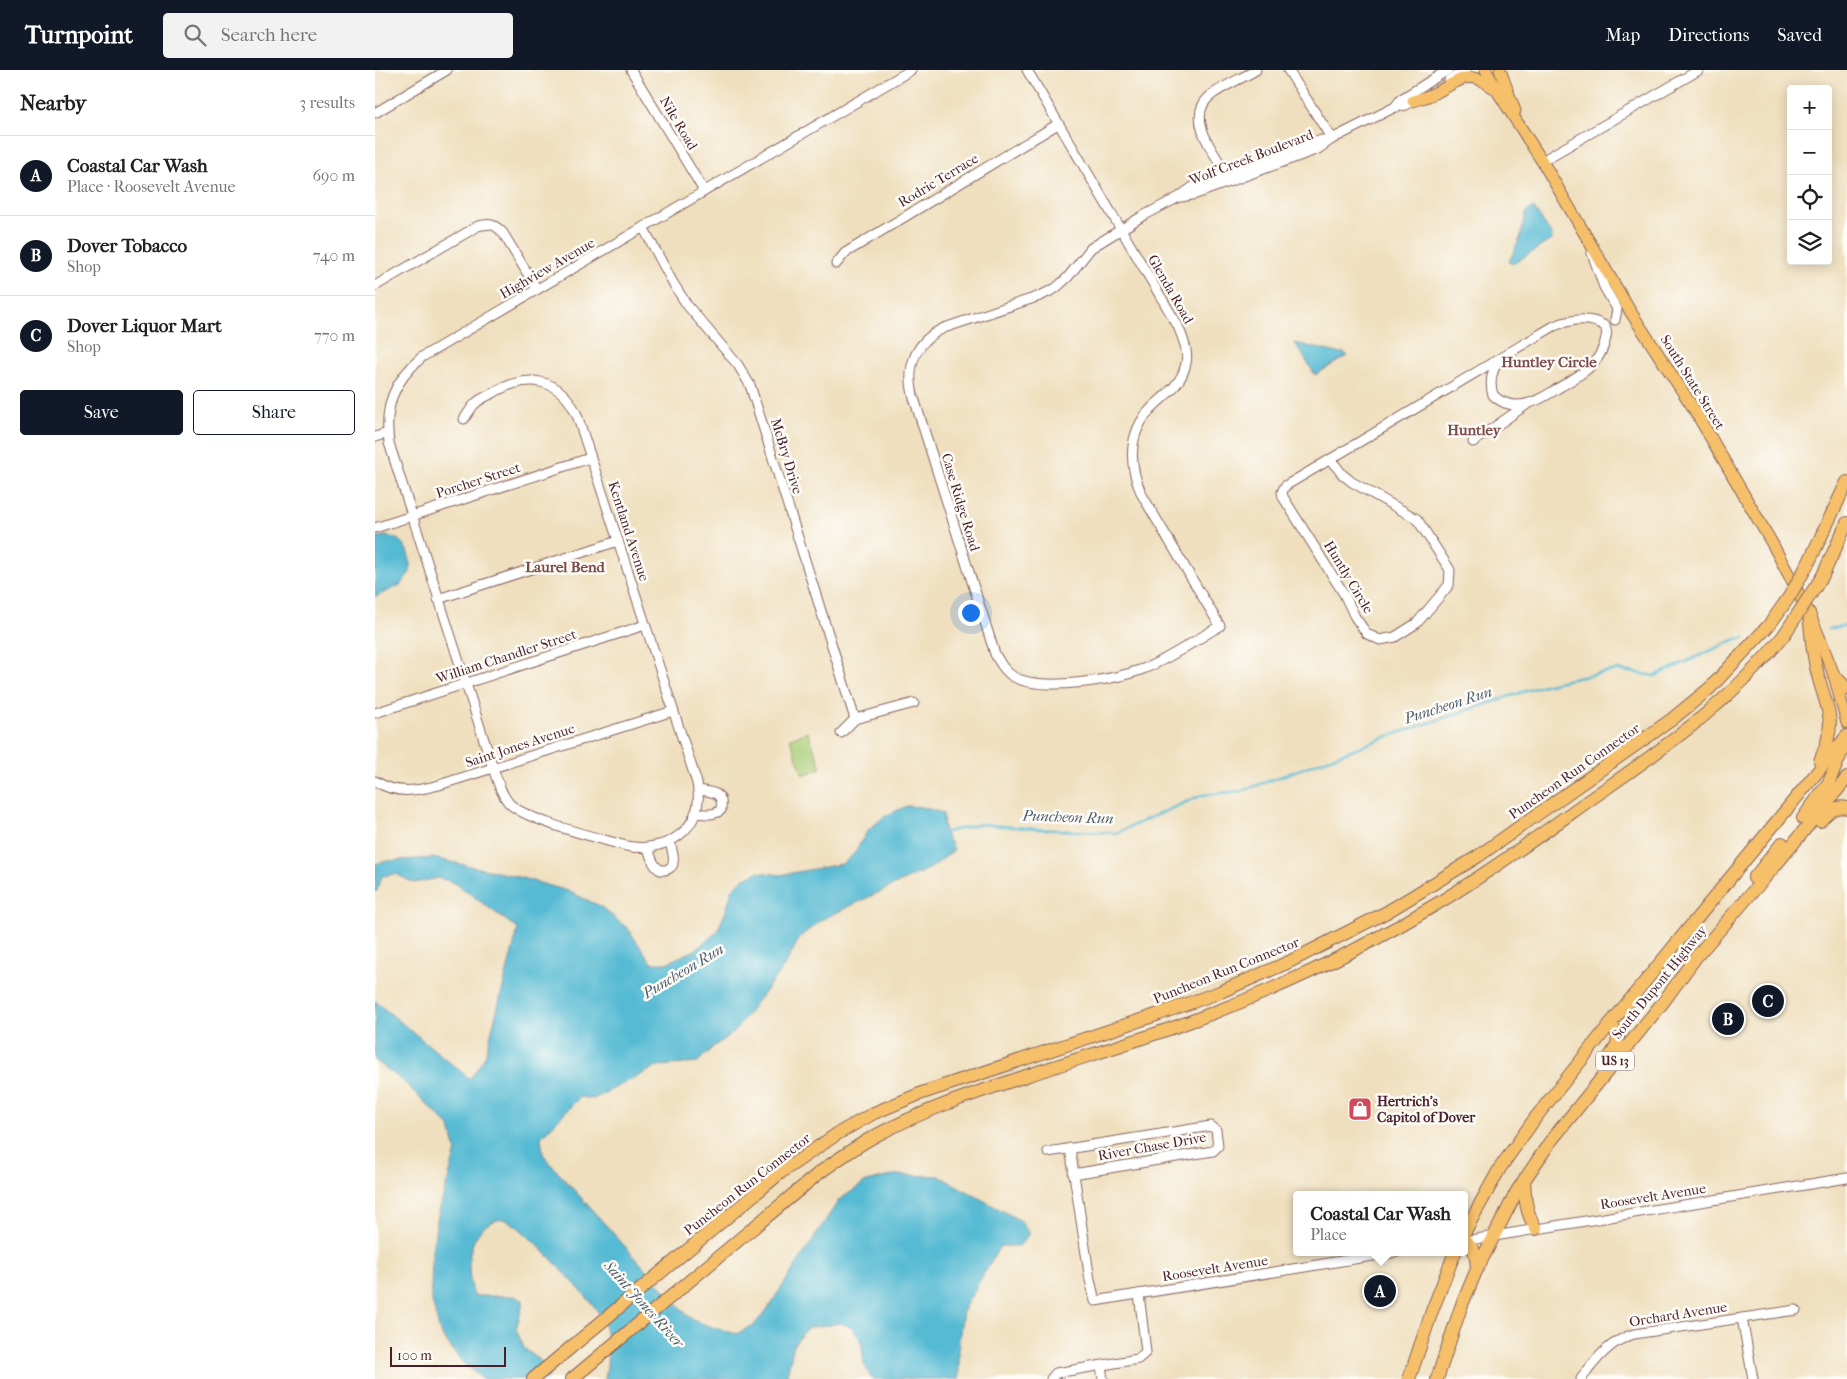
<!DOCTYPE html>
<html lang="en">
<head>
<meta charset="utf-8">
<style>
  :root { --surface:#fff; --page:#f2f2f2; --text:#202124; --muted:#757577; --line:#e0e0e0; --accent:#111827 }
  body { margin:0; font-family:"IM FELL French Canon",serif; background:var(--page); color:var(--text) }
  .controls { position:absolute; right:15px; top:15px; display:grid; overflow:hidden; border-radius:5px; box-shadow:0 2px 12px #0003 }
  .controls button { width:45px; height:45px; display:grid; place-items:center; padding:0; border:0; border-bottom:1px solid var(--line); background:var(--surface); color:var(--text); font:25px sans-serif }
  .scale { position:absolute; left:15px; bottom:12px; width:116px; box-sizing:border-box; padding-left:5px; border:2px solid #4a1f2b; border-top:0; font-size:14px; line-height:18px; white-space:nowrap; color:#4a1f2b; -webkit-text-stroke:4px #fdfcf7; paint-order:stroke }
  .you { position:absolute; left:595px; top:542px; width:18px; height:18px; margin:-12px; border:4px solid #fff; border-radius:50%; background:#1a73e8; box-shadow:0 0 0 8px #1a73e833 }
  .badge { display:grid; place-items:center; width:32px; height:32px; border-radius:50%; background:var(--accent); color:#fff; font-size:16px; font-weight:700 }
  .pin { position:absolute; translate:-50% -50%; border:2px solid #fff; box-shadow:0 1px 5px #0006 }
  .popup { position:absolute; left:918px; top:1121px; width:175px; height:65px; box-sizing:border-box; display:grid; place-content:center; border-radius:5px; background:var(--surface); filter:drop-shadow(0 1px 4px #0005); font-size:16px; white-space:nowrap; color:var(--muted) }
  .popup b { font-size:19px; color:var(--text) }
  .popup::after { content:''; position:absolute; left:50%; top:100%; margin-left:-10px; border:10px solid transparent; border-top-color:var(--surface) }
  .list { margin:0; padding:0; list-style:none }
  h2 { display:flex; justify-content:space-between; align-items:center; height:65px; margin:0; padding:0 20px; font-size:21px }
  h2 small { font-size:16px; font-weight:400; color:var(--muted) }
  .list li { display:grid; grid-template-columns:32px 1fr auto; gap:15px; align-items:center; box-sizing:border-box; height:80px; padding:0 20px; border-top:1px solid var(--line) }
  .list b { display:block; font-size:19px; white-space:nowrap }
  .list p { margin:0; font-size:16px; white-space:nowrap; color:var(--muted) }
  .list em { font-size:16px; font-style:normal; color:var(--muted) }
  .actions { display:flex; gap:10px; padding:15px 20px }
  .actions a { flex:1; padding:11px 0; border:1px solid var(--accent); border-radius:5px; text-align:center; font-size:18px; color:var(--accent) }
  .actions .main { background:var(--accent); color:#fff }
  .icon { flex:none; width:28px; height:28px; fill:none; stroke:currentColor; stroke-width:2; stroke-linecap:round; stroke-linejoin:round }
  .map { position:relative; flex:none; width:1472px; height:1309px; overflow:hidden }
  header { display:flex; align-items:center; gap:30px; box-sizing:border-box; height:70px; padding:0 25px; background:var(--accent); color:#fff }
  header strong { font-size:24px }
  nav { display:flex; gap:28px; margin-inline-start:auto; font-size:18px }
  .search { width:350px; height:45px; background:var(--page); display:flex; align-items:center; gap:12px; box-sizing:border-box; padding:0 18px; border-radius:5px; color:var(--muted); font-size:19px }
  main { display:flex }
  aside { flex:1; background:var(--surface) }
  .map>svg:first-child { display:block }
  .green { fill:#a9cd77; stroke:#7a7651 }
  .water { fill:#55bad3; stroke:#506c7f }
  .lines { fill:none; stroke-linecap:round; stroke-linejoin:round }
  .stream { stroke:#55bad3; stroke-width:2.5 }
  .minor-casing { stroke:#84625e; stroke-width:11 }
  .major-casing { stroke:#84625e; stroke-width:13 }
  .highway-casing { stroke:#84625e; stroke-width:14 }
  .minor { stroke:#fff; stroke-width:9 }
  .major { stroke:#f6c06b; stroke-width:11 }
  .highway { stroke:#f6c06b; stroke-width:12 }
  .highway-bridge-casing { stroke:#84625e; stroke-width:14; stroke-linecap:butt }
  .highway-bridge { stroke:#f6c06b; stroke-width:12 }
  .labels { text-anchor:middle; stroke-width:5; stroke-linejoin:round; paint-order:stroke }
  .shield { fill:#fdfcf7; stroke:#806168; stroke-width:1 }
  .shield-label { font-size:12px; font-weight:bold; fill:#4a1f2b }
  .street-label { font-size:14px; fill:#4a1f2b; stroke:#fdfcf7 }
  .poi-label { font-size:14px; font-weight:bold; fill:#4a1f2b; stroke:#fdfcf7; text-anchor:start }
  .neighbourhood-label { font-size:15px; font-weight:bold; fill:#7d4a4e; stroke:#fdfcf7 }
  .water-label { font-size:15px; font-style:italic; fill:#4e5d6e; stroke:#fdfcf7 }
</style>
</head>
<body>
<header>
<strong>Turnpoint</strong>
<div class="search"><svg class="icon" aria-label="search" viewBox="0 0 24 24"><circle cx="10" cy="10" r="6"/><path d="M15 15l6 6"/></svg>Search here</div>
<nav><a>Map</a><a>Directions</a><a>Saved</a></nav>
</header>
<main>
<aside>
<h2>Nearby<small>3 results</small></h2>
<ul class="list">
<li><span class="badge">A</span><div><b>Coastal Car Wash</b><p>Place · Roosevelt Avenue</p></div><em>690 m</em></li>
<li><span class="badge">B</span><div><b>Dover Tobacco</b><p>Shop</p></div><em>740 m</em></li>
<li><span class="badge">C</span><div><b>Dover Liquor Mart</b><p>Shop</p></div><em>770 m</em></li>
</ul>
<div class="actions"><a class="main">Save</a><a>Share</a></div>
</aside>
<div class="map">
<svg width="1472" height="1309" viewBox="0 0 1472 1309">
  <rect width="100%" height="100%" fill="#fdfcf7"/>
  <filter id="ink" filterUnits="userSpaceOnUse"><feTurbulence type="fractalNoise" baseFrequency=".02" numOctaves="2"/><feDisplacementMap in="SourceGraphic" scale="10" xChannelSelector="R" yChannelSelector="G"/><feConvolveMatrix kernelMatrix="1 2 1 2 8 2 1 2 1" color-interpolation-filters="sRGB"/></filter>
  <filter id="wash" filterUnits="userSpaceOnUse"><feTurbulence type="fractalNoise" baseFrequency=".0096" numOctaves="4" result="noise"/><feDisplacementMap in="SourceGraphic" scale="20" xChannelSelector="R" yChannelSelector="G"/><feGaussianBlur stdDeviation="1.12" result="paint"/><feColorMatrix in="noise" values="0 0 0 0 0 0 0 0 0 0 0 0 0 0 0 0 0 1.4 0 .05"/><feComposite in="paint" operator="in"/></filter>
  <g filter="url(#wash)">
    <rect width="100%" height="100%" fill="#efdfbe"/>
    <path class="green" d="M 433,662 L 446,698 L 428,705 L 415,668 Z"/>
    <g class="water">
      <path d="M 1158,137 L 1176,164 L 1176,170 L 1138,194 L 1134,192 L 1146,166 L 1151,143 Z"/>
      <path d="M 920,273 L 963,283 L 970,283 L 972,286 L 940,305 Z"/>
      <path d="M 9,466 C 30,466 36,484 35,502 L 25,515 L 0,527 L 0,468 Z"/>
      <path d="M 532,736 L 547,737 L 568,743 L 569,762 L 579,780 L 559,796 L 446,850 L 426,866 L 410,895 L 358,963 L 338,977 L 322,993 L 283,996 L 218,1029 L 205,1027 L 166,1067 L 168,1084 L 181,1100 L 314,1247 L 328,1254 L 361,1264 L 379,1255 L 391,1241 L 464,1130 L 491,1112 L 520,1105 L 564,1106 L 646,1151 L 654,1164 L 644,1176 L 625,1176 L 588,1240 L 584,1271 L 584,1309 L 497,1309 L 489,1294 L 486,1270 L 477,1258 L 466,1253 L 432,1258 L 419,1274 L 411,1309 L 230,1309 C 233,1291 235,1270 228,1252 C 226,1248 224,1243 221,1239 C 212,1225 145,1154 132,1150 C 124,1148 114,1152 108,1158 C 90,1176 92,1203 99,1226 L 139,1226 L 148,1230 L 148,1234 L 141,1259 L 149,1278 L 173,1297 L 175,1304 L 172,1309 L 108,1309 L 89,1294 L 69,1269 L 64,1258 L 56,1227 L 57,1181 L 63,1145 L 81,1081 L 75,1057 L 28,1011 L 0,990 L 0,931 L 95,1009 L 110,987 L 143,859 L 80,813 L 64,808 L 39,813 L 21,804 L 7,806 L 2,821 L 0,821 L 0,794 L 12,791 L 58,788 L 136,805 L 193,821 L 225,836 L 252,858 L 277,893 L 291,893 L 320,880 L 342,862 L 351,841 L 357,820 L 368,809 L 383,802 L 405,805 L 467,794 L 478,785 L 493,760 L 510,746 Z"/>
    </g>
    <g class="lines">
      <g class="stream">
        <path d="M 1453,559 L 1472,555"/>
        <path d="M 567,763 L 606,754 L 661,759 L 741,763 L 827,725 L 867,721 L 1014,666 L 1172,614 L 1242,600 L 1280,606 L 1361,569 L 1370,568"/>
      </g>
    </g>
  </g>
  <g filter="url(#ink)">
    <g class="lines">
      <g class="minor-casing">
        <g id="minor">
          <path d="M 256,0 L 329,121"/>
          <path d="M 652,0 L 803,256 C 808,269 815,284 810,297 C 806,313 793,323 782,333 C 753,358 752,392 767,425 L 845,556 C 820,570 795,589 768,599 C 739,610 667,622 639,607 C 630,602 625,593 620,584 L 538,325 C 531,295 541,271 569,258 L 665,226 L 681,218 L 693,207 L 716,178 L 766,147 L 804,127 L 818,117 L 940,71 L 957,69"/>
          <path d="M 913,0 L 957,69"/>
          <path d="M 1074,10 L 1091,0"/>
          <path d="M 1020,37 L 1026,29 L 1073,0"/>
          <path d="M 0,43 L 72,0"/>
          <path d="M 1167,91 L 1324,0"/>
          <path d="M 854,107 C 841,86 810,49 834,27 C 847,16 866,9 881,0"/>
          <path d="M 806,127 L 821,124 L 943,79 L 957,69 L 1020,37 L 1031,35 L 1043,28"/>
          <path d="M 268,157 L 298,213 L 312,235 L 363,295 L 375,315 L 480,649"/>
          <path d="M 1217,183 L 1229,217 L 1242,239 L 1240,250"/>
          <path d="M 461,194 L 470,183 L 683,54"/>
          <path d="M 0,216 L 103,156 C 115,153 120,154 128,163 L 162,219"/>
          <path d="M 89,349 C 93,344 96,337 101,333 C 105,329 112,326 118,323 C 152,303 185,307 202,345 L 322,713 C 331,759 291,784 251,776 C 224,768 151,751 134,733 C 126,724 122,710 118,698 L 14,373 C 9,336 18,312 47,287 L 536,0"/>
          <path d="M 0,367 L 13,363"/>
          <path d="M 1098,372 L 1151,335"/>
          <path d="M 954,390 L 1179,256 C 1196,249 1214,246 1230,256 C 1233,263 1231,268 1229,275 C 1222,297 1203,306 1185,317 C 1172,325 1158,335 1142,335 C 1132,335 1125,332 1118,325 C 1114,312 1117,299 1125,289"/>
          <path d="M 954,390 L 961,396 L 967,404 L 977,412 L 1042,449 L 1075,500 L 1074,515 L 1042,553 L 1020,567 L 1005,570 L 992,564 L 980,547 L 969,524 L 908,427 L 907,422 L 910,416 Z"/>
          <path d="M 0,458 L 215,388"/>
          <path d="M 63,529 L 243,471"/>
          <path d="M 0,643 L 270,555"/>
          <path d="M 466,663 L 480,649 L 539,633"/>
          <path d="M 0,711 C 22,725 41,721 64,715 L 298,641"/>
          <path d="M 320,743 C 329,744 338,746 346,740 C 349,722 338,722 323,720"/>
          <path d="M 273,778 C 276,787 280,805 293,799 C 295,798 298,796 298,793 C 300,787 296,778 295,772"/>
          <path d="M 695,1078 L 715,1210 L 720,1231 L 1022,1182"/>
          <path d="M 673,1082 L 836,1056 L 841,1060 L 843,1076 L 838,1081 L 698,1104"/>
          <path d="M 1089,1171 L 1472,1108"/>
          <path d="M 1367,1248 L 1378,1309"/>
          <path d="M 726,1296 L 728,1309"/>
          <path d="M 676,1309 L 681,1303 L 763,1289 L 771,1282 L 764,1224"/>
          <path d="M 1206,1309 C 1221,1289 1235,1271 1259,1264 L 1421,1240"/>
        </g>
      </g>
      <g class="major-casing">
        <g id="major">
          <path d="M 1111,0 L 1121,19 L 1167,91 L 1255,241 L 1319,339 L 1398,475 L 1434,543 L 1445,569 L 1459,605 L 1472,653"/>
          <path d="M 1125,0 L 1140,41"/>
          <path d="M 1038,31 C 1046,28 1056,26 1064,21 C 1088,8 1094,0 1119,18"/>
        </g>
      </g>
      <g class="highway-casing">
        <g id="highway">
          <path d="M 1433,494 L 1472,412"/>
          <path d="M 1447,507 L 1472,453"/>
          <path d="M 1434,543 C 1436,561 1437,580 1441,597 C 1450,640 1465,646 1445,691"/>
          <path d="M 1459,605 L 1472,619"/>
          <path d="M 1428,748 L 1454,712 L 1471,672"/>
          <path d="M 1445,751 C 1453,742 1460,735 1472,738"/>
          <path d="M 1379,808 L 1407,773"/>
          <path d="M 1233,989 C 1243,976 1248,966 1235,954"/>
          <path d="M 1149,1110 C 1150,1129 1151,1143 1161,1159"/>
          <path d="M 1089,1163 L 1125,1098 L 1161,1047 L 1235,954 L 1472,666"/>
          <path d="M 1090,1171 C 1101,1178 1101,1187 1102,1199"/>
          <path d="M 158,1309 L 405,1103 L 462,1064 L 499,1043 L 547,1023 L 784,944 L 845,922 L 914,892 L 1012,842 L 1102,787 L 1296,650 L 1335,618 L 1395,554"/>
          <path d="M 197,1309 L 444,1103 C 462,1090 480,1077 500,1066 C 548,1040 600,1023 651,1006 C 708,987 766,970 822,949 C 906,918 988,879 1065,832 C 1116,801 1164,766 1213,731 C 1286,680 1353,635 1409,565"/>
          <path d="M 1034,1309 L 1057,1241 L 1080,1182"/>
          <path d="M 1062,1309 L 1086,1237 L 1102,1199 L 1142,1121 L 1175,1072 L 1289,931 L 1321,887 L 1399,797 L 1472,708"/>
        </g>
      </g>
      <use href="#minor" class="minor"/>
      <use href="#major" class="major"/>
      <use href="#highway" class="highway"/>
      <g class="highway-bridge-casing">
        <g id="highway-bridge">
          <path d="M 1395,554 L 1414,527 L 1433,494"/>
          <path d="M 1409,565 L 1447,507"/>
        </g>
      </g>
      <use href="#highway-bridge" class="highway-bridge"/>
    </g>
  </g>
  <defs>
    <g id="shop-square" transform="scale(1.25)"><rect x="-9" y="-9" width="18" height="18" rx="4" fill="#d1495b" stroke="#fdfcf7"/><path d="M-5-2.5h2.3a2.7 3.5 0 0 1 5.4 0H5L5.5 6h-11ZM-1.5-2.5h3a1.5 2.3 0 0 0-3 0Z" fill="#fff"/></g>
  </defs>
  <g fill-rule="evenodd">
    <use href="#shop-square" x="985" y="1039"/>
  </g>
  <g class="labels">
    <rect class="shield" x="1221" y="981.5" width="38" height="19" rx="4"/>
    <g class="shield-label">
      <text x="1240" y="995">US 13</text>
    </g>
    <g class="street-label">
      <text transform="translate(304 53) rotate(59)" y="5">Nile Road</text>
      <text transform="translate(876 87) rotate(-21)" y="5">Wolf Creek Boulevard</text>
      <text transform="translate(563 110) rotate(-31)" y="5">Rodric Terrace</text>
      <text transform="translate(172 198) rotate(-30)" y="5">Highview Avenue</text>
      <text transform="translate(796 219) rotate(60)" y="5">Glenda Road</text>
      <text transform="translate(1318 312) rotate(58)" y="5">South State Street</text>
      <text transform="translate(412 386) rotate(73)" y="5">McBry Drive</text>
      <text transform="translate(103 410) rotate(-18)" y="5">Porcher Street</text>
      <text transform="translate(586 432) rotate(73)" y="5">Case Ridge Road</text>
      <text transform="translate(254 461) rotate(72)" y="5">Kentland Avenue</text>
      <text transform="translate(974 507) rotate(59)" y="5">Huntly Circle</text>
      <text transform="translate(131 586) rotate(-18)" y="5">William Chandler Street</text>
      <text transform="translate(145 675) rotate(-18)" y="5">Saint Jones Avenue</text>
      <text transform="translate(1199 701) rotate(-35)" y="5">Puncheon Run Connector</text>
      <text transform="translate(851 900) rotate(-22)" y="5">Puncheon Run Connector</text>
      <text transform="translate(1284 912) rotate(-51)" y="5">South Dupont Highway</text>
      <text transform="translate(777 1076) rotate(-10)" y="5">River Chase Drive</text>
      <text transform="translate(372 1114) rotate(-38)" y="5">Puncheon Run Connector</text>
      <text transform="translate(1278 1126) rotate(-9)" y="5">Roosevelt Avenue</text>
      <text transform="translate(840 1198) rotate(-9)" y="5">Roosevelt Avenue</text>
      <text transform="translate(1303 1244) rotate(-9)" y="5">Orchard Avenue</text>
    </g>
    <g class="poi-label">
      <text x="1002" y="1036">Hertrich’s<tspan x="1002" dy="16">Capitol of Dover</tspan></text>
    </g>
    <g class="neighbourhood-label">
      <text x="1174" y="297">Huntley Circle</text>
      <text x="1099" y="365">Huntley</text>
      <text x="190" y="502">Laurel Bend</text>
    </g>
    <g class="water-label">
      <text transform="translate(1073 635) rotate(-18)" y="5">Puncheon Run</text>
      <text transform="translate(693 747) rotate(2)" y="5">Puncheon Run</text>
      <text transform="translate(308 901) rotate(-31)" y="5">Puncheon Run</text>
      <text transform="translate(269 1234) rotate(48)" y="5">Saint Jones River</text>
    </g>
  </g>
</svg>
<div class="controls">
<button>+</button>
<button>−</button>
<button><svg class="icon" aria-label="locate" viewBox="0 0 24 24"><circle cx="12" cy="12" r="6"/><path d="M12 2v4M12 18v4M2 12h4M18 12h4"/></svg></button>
<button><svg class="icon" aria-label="layers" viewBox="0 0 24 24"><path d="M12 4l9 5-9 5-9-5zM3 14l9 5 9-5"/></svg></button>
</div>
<div class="scale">100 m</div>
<div class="you"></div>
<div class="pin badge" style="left:1005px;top:1221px">A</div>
<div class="popup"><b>Coastal Car Wash</b>Place</div>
<div class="pin badge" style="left:1353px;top:949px">B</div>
<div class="pin badge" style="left:1393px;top:931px">C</div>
</div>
</main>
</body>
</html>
